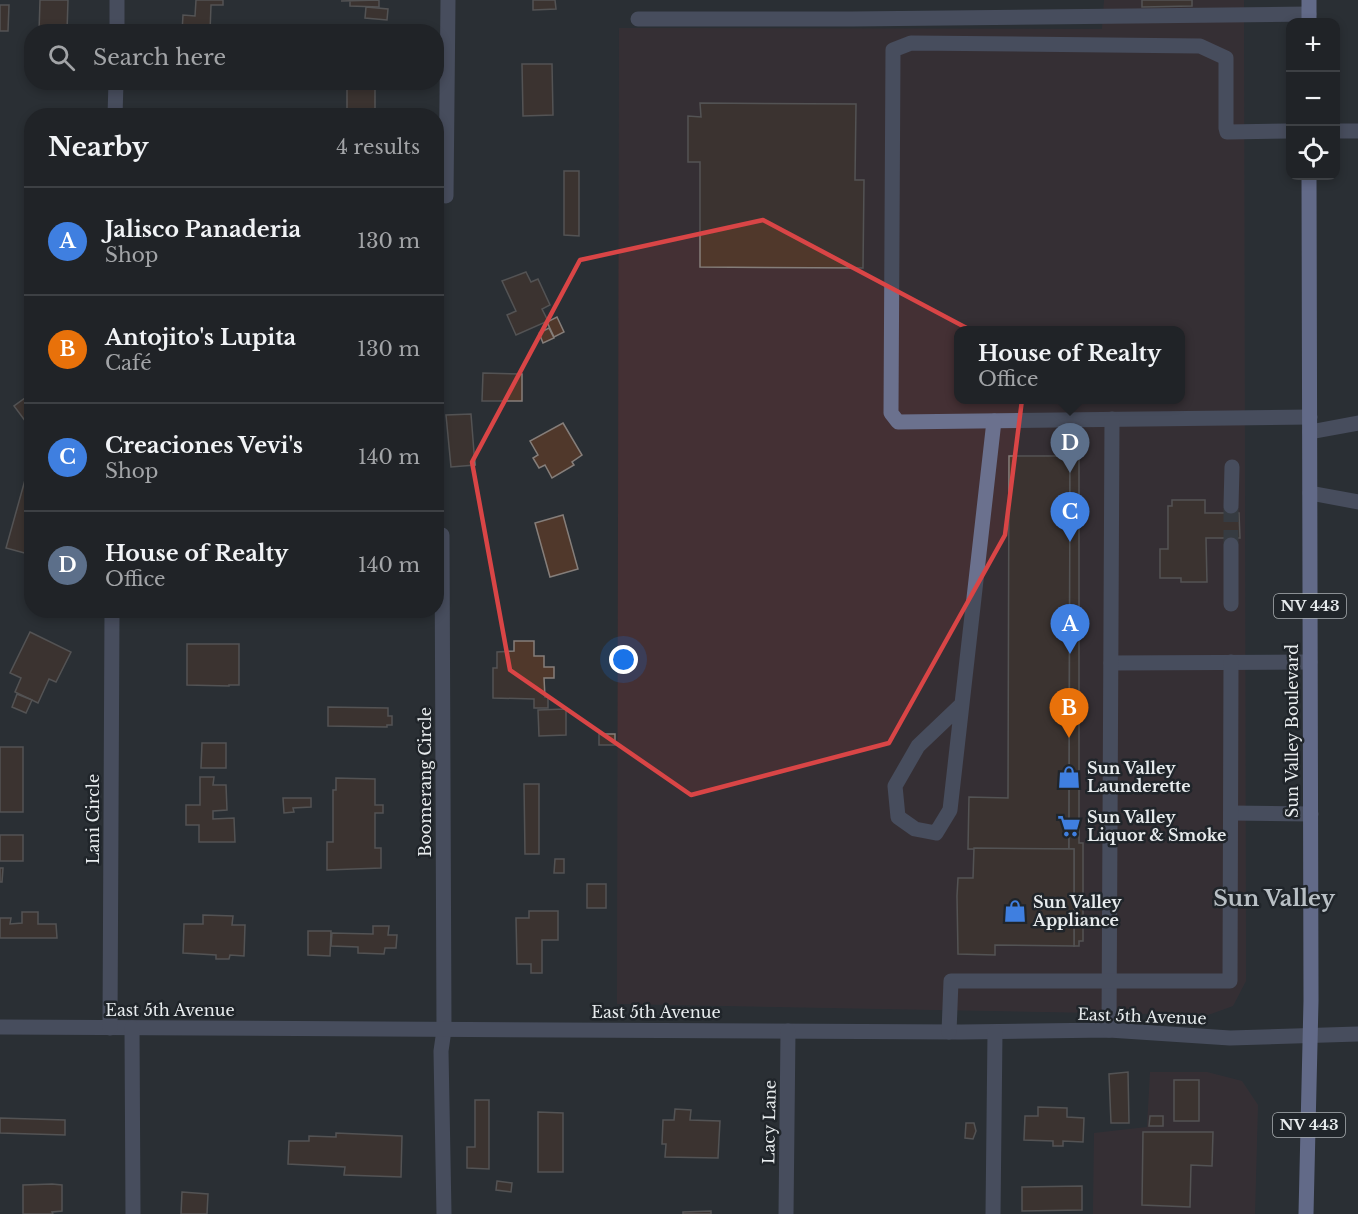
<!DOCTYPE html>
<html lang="en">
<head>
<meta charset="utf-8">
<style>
  :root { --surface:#202327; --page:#282b2f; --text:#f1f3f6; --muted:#a2a4a7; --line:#3d4044; --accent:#d93025 }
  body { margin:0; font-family:"Libre Baskerville",serif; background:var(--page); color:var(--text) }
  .controls { position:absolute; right:18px; top:18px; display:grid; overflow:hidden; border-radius:12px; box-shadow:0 3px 9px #0003 }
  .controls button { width:54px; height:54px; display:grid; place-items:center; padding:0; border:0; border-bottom:2px solid var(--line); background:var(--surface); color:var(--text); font:30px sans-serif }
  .you { position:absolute; left:624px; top:660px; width:21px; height:21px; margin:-15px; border:4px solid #fff; border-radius:50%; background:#1a73e8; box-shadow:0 0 0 9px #1a73e833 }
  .badge { display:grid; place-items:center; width:39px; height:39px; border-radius:50%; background:var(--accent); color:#fff; font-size:20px; font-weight:700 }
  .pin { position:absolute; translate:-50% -50px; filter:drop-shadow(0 2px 3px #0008) }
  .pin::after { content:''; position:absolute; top:32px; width:21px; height:18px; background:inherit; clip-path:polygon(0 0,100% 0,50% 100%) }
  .popup { position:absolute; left:954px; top:326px; width:231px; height:78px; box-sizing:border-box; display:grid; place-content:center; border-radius:12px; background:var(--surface); filter:drop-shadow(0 2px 4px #0005); font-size:20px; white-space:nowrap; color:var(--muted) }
  .popup b { font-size:22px; color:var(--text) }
  .popup::after { content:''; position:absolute; left:50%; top:100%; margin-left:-12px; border:12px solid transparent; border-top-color:var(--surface) }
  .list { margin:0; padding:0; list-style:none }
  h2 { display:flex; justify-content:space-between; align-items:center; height:78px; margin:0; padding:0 24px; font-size:26px }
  h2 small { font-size:20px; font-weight:400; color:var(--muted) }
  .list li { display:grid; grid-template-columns:39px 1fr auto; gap:18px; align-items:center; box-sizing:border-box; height:108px; padding:0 24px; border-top:2px solid var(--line) }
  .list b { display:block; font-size:22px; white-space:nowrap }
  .list p { margin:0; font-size:20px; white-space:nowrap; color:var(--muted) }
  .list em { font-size:20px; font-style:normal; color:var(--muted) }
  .icon { flex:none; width:33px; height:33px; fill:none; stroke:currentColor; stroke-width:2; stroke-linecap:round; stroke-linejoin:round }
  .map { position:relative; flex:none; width:1358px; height:1214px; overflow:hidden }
  .search { position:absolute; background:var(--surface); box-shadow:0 3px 9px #0003; left:24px; top:24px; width:420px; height:66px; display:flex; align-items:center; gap:15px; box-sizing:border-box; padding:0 21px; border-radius:24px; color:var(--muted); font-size:22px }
  .panel { position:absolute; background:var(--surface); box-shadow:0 3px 9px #0003; left:24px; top:108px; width:420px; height:510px; border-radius:24px }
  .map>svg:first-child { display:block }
  .commercial { fill:#443034; fill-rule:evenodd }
  .building { fill:#50382b; stroke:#857e7a; stroke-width:1.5 }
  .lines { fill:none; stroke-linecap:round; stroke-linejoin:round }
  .minor-tunnel { stroke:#464b50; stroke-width:15; stroke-dasharray:15 8; stroke-linecap:butt }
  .minor { stroke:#6b718e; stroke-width:15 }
  .major { stroke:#a6b2ee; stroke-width:15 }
  .marked { fill:none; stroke:#d94546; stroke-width:4.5; stroke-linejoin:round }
  .labels { text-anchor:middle; stroke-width:5; stroke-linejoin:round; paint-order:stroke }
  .shield { fill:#20252a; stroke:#abb0b2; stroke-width:1.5 }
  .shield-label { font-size:15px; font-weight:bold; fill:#e7ebed }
  .street-label { font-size:16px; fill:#e7ebed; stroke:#20252a }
  .poi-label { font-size:16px; font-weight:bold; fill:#e7ebed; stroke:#20252a; text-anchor:start }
  .district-label { font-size:22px; font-weight:bold; fill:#b8bfc4; stroke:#20252a }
</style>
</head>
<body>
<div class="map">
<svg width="1358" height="1214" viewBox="0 0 1358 1214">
  <rect width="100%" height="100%" fill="#2a2f34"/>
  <g class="commercial">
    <path d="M 1104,0 L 1244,0 L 1246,981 L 1233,1006 L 1208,1015 L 617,1004 L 619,28 L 1102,29 ZM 959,330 L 1181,330 L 1181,400 L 959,400 Z"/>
    <path d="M 1150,1072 L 1207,1072 L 1242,1081 L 1258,1105 L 1255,1214 L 1093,1214 L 1094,1133 L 1147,1127 Z"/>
  </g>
  <g class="building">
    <path d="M 40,0 L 68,0 L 67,32 L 39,32 Z"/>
    <path d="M 196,0 L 223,0 L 223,5 L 211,5 L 210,32 L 182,32 L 183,15 L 195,16 Z"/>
    <path d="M 379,0 L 379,7 L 350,6 L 350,1 L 341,1 Z"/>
    <path d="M 533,0 L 555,0 L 556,9 L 533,10 Z"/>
    <path d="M 1142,0 L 1192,0 L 1192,6 L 1142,7 Z"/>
    <path d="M 0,5 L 9,5 L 8,31 L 0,31 Z"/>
    <path d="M 366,7 L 388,9 L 387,20 L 365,18 Z"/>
    <path d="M 522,64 L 552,64 L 553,115 L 523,116 Z"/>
    <rect x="347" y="82" width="28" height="34"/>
    <path d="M 700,103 L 856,104 L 855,180 L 864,180 L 863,268 L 700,267 L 700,162 L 688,162 L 688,116 L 701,117 Z"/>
    <path d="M 564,171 L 579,171 L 579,236 L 564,235 Z"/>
    <path d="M 31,255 L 32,255 L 32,318 L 30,318 Z"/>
    <path d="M 526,272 L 531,282 L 538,279 L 550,305 L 542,309 L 548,321 L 516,335 L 507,315 L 516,311 L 502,281 Z"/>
    <path d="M 557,317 L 564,332 L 554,337 L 547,322 Z"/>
    <path d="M 549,328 L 554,338 L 543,343 L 539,333 Z"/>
    <path d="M 483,373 L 522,374 L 522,401 L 482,401 Z"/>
    <path d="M 32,393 L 32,425 L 29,426 L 14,406 Z"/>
    <path d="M 471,414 L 475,465 L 451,467 L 446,415 Z"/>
    <path d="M 563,423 L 582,455 L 572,462 L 574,465 L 552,478 L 545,465 L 539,468 L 533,458 L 538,455 L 530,441 Z"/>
    <path d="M 1009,456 L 1070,456 L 1069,849 L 968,849 L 969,797 L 1008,798 Z"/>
    <path d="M 1070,456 L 1079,456 L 1079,843 L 1083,843 L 1083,941 L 1079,941 L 1079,946 L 1074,946 L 1074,849 L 1069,849 Z"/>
    <path d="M 25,480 L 32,482 L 32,555 L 6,548 Z"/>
    <path d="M 1172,500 L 1205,500 L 1205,513 L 1239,513 L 1240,538 L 1206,538 L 1207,582 L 1181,582 L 1181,578 L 1160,578 L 1160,549 L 1168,549 L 1168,506 L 1172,506 Z"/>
    <path d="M 563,515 L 578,569 L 550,577 L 535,523 Z"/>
    <path d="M 30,632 L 71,652 L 56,682 L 49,679 L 38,703 L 15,692 L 21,678 L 10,673 Z"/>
    <path d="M 514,641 L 534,641 L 534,656 L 544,656 L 544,667 L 554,667 L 554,678 L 544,678 L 545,697 L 548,697 L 548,708 L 534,708 L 534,699 L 493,698 L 493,668 L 497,668 L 497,652 L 514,651 Z"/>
    <path d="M 187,644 L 239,644 L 239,685 L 229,685 L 229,686 L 187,685 Z"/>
    <path d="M 17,694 L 32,700 L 26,713 L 12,707 Z"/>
    <path d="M 328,707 L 388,708 L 388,716 L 392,716 L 392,725 L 387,725 L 387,727 L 328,726 Z"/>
    <path d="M 566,709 L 566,735 L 539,736 L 538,710 Z"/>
    <rect x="599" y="734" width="16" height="11"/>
    <path d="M 202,743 L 226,743 L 226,768 L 201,768 Z"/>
    <rect x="0" y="747" width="23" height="65"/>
    <path d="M 200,777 L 214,777 L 213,785 L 226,785 L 227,810 L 213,811 L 213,819 L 234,818 L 235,842 L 199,842 L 199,825 L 186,825 L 186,805 L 200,805 Z"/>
    <path d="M 336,778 L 375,779 L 375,805 L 383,805 L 383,813 L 375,813 L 375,848 L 381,848 L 381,868 L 327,870 L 327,842 L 333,842 L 333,790 L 336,790 Z"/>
    <path d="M 524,784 L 539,784 L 539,854 L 525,854 Z"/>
    <path d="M 283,798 L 311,798 L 311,807 L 293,808 L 294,812 L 284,813 Z"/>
    <rect x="0" y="835" width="23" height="26"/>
    <path d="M 974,848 L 1074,849 L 1074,946 L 995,945 L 995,955 L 958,954 L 957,896 L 958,878 L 973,878 Z"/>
    <path d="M 555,859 L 564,859 L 564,873 L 554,873 Z"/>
    <path d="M 0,868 L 3,868 L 2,882 L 0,882 Z"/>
    <rect x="587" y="884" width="19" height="24"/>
    <path d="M 529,911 L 558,911 L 558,940 L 542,940 L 542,973 L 531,973 L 531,964 L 517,964 L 516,918 L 529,918 Z"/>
    <path d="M 22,912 L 38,912 L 38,924 L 56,924 L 57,938 L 0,938 L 0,918 L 11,918 L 10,924 L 22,923 Z"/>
    <path d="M 203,915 L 233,916 L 232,925 L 245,925 L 244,956 L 230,955 L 229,959 L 216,959 L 216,955 L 183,953 L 184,924 L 203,924 Z"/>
    <path d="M 373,926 L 389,926 L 388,935 L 397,935 L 396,948 L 385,948 L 384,954 L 358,953 L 358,947 L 331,946 L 332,933 L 373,934 Z"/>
    <path d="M 308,931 L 331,931 L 330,956 L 308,955 Z"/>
    <path d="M 1128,1072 L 1129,1123 L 1111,1123 L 1109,1074 Z"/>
    <rect x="1174" y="1080" width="25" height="41"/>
    <path d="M 475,1100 L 489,1100 L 489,1169 L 467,1168 L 467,1147 L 475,1147 Z"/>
    <path d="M 1038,1107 L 1067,1108 L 1067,1117 L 1084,1118 L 1083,1142 L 1063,1141 L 1063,1146 L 1053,1146 L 1053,1141 L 1024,1140 L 1025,1116 L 1038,1116 Z"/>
    <path d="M 675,1109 L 691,1110 L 690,1120 L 720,1121 L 718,1158 L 665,1157 L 666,1144 L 662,1144 L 663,1120 L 674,1120 Z"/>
    <path d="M 538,1112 L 563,1113 L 563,1172 L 538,1172 Z"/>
    <path d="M 1150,1116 L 1163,1116 L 1163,1126 L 1149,1126 Z"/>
    <path d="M 0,1118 L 65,1120 L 65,1135 L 0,1133 Z"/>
    <path d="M 966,1123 L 974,1123 L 976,1131 L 973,1139 L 965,1138 Z"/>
    <path d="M 1143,1132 L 1213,1132 L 1212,1166 L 1191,1165 L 1190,1207 L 1142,1205 Z"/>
    <path d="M 336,1133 L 402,1136 L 401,1177 L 344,1175 L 345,1167 L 288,1164 L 289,1141 L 309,1141 L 309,1136 L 336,1137 Z"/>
    <path d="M 497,1181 L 512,1183 L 511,1192 L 496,1190 Z"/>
    <path d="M 52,1184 L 62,1185 L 62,1211 L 52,1212 L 53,1214 L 23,1214 L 23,1185 Z"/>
    <path d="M 1082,1186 L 1082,1210 L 1022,1211 L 1022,1187 Z"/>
    <path d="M 182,1192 L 208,1194 L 207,1214 L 181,1214 Z"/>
    <path d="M 711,1211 L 711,1214 L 683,1214 L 683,1212 Z"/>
  </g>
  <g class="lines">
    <path class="minor-tunnel" d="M 1231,545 L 1231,506"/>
    <g class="minor">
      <path d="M 638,19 L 852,19 L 1309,14"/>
      <path d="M 117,32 L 117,0"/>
      <path d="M 115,116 L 116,82"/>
      <path d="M 1290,131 L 1227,132 L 1226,128 L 1226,58 L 1200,46 L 911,43 L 893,50 L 891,413 L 898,422 L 1310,417"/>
      <path d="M 1336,131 L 1358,131"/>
      <path d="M 446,196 L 448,0"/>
      <path d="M 1310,432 L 1358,423"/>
      <path d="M 1310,493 L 1358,502"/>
      <path d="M 1231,506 L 1232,467"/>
      <path d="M 442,535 L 444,1030 L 441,1051 L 444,1214"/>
      <path d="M 1231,604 L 1231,545"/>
      <path d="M 1111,663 L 1310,662"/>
      <path d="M 961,705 L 918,746 L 895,786 L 898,817 L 915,829 L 936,833 L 950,810 L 994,421"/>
      <path d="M 1231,813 L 1311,814"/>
      <path d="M 0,1027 L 961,1032 L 1109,1030 L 1230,1038 L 1358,1034"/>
      <path d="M 110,1028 L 112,610"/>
      <path d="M 132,1028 L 133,1214"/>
      <path d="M 1109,1030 L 1112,419"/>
      <path d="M 949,1032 L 951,981 L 1230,981 L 1231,662"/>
      <path d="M 786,1214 L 788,1031"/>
      <path d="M 993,1214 L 995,1032"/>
    </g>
    <g class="major">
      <path d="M 1309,0 L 1309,22"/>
      <path d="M 1306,1214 L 1311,1001 L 1309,176"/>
    </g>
  </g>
  <path d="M0 0H1358V1214H0ZM 763,220 L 1027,360 L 1005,535 L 889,743 L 691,795 L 510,670 L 472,462 L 580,260 Z" fill="#2a2f34" fill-opacity=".55" fill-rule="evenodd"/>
  <path class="marked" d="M 763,220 L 1027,360 L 1005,535 L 889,743 L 691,795 L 510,670 L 472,462 L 580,260 Z"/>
  <defs>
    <g id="shop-bare" transform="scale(1.8)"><path d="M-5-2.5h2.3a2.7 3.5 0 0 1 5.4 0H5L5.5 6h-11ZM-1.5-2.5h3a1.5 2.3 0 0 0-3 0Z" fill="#3f7fe0" stroke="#20252a" stroke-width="2.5" paint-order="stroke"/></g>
    <g id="supermarket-bare" transform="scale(1.8)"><path d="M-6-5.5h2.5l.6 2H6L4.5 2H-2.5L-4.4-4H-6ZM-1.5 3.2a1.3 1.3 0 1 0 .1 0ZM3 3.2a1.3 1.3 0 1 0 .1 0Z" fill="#3f7fe0" stroke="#20252a" stroke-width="2.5" paint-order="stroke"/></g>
  </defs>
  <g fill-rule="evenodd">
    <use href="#shop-bare" x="1069" y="777"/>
    <use href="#supermarket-bare" x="1069" y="826"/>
    <use href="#shop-bare" x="1015" y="911"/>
  </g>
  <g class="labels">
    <g class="shield">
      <rect x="1274" y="594" width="72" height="24" rx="4.5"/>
      <rect x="1273" y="1113" width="72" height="24" rx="4.5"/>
    </g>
    <g class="shield-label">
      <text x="1310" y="611">NV 443</text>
      <text x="1309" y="1130">NV 443</text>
    </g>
    <g class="street-label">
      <text transform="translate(1292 731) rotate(-90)" y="6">Sun Valley Boulevard</text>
      <text transform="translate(425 782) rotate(-90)" y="6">Boomerang Circle</text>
      <text transform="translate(93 819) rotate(-90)" y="6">Lani Circle</text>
      <text x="170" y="1016">East 5th Avenue</text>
      <text x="656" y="1018">East 5th Avenue</text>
      <text transform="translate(1142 1016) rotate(2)" y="6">East 5th Avenue</text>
      <text transform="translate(769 1122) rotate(-89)" y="6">Lacy Lane</text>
    </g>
    <g class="poi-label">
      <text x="1087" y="774">Sun Valley<tspan x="1087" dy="18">Launderette</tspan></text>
      <text x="1087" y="823">Sun Valley<tspan x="1087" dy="18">Liquor &amp; Smoke</tspan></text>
      <text x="1033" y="908">Sun Valley<tspan x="1033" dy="18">Appliance</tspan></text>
    </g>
    <g class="district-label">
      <text x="1274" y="906">Sun Valley</text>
    </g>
  </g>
</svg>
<div class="controls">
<button>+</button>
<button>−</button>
<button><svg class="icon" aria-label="locate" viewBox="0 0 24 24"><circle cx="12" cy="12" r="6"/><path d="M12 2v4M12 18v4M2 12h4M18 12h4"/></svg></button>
</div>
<div class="you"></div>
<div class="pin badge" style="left:1070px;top:654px;background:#3f7fe0">A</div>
<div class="pin badge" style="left:1069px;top:738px;background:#e8710a">B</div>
<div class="pin badge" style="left:1070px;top:542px;background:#3f7fe0">C</div>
<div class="pin badge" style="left:1070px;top:473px;background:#5c6f8a">D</div>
<div class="popup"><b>House of Realty</b>Office</div>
<div class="search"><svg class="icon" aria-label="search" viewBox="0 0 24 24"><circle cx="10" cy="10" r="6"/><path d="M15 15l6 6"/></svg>Search here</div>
<section class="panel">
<h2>Nearby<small>4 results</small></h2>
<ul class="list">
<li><span class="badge" style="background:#3f7fe0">A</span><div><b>Jalisco Panaderia</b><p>Shop</p></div><em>130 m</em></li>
<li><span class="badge" style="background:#e8710a">B</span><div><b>Antojito's Lupita</b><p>Café</p></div><em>130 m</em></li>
<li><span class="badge" style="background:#3f7fe0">C</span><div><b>Creaciones Vevi's</b><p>Shop</p></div><em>140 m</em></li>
<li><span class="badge" style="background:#5c6f8a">D</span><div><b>House of Realty</b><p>Office</p></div><em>140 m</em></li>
</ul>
</section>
</div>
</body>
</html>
